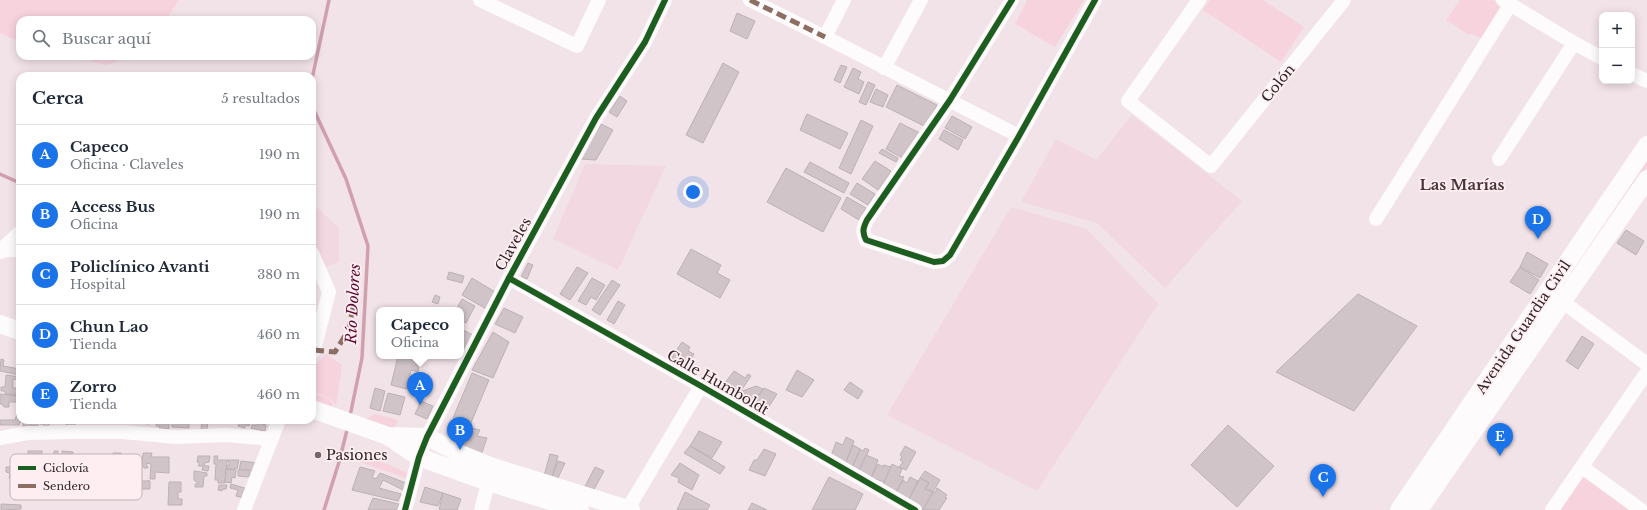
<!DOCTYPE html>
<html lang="es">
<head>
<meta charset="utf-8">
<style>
  :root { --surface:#fff; --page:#f2f2f3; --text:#1f2937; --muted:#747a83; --line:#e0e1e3; --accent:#1a73e8 }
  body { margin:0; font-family:"Libre Baskerville",serif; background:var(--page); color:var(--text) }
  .controls { position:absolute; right:12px; top:12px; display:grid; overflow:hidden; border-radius:8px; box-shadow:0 2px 10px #0003 }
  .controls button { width:36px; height:36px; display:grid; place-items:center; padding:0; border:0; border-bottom:1px solid var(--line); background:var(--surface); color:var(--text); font:20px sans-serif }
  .you { position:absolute; left:693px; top:192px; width:14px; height:14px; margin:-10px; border:3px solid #fff; border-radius:50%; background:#1a73e8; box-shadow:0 0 0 6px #1a73e833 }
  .badge { display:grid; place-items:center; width:26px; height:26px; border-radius:50%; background:var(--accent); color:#fff; font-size:13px; font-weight:700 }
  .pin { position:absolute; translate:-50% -33px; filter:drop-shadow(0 1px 2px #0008) }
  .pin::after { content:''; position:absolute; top:21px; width:14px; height:12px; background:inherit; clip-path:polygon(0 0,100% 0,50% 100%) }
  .popup { position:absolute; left:376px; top:307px; width:88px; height:52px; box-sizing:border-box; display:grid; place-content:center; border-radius:8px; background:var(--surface); filter:drop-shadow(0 1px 3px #0005); font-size:13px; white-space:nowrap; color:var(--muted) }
  .popup b { font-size:15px; color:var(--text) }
  .popup::after { content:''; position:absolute; left:50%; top:100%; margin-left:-8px; border:8px solid transparent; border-top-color:var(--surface) }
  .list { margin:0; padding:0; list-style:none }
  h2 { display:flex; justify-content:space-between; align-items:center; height:52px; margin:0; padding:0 16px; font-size:17px }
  h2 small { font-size:13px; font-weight:400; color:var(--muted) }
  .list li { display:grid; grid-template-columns:26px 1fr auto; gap:12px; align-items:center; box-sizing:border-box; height:60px; padding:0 16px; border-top:1px solid var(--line) }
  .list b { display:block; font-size:15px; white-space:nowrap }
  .list p { margin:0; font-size:13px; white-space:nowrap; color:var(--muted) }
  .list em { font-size:13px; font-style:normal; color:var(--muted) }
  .icon { flex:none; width:22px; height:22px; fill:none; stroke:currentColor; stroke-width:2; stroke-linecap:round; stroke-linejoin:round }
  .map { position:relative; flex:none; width:1647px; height:510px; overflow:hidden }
  .search { position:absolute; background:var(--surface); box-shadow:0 2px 10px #0003; left:16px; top:16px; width:300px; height:44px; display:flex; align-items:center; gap:10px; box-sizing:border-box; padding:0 14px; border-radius:12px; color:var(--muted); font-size:15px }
  .panel { position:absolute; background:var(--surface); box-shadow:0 2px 10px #0003; left:16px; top:72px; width:300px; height:352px; border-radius:12px }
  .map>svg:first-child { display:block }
  .built { fill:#f2d8e0 }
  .green { fill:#f7d3de }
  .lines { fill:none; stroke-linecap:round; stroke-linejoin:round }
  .stream { stroke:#d1a0af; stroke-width:3.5 }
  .building { fill:#d0c4c8; stroke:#bcb1b4 }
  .minor { stroke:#fdfbfc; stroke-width:14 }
  .major { stroke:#fdfbfc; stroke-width:18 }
  .quiet { stroke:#8d6e63; stroke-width:5; stroke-dasharray:10 5; stroke-linecap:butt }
  .cycleway-casing { stroke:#feeef2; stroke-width:8 }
  .cycleway { stroke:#1b5e20; stroke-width:6 }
  .poi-dot { fill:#72676a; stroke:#feeef2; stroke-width:1.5 }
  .labels { text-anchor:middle; stroke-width:3.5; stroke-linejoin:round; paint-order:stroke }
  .street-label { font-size:14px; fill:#2d2426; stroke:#feeef2 }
  .poi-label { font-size:14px; fill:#2d2426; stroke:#feeef2; text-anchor:start }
  .neighbourhood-label { font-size:15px; font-weight:bold; fill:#48343a; stroke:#feeef2 }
  .water-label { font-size:15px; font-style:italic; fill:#580b2e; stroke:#feeef2 }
  .key { fill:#feeef2; stroke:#bfb1b5; stroke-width:1 }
  .key-label { font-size:11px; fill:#2d2426 }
</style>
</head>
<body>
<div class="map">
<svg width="1647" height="510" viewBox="0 0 1647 510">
  <rect width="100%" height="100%" fill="#f2e3e8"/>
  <g class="built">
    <path d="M 1132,115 L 1242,201 L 1165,288 L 1097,223 L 1021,202 L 1056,139 L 1096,160 Z"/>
    <path d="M 585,164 L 666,166 L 618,270 L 553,239 Z"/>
    <path d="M 312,203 L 339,228 L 339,262 L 312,272 Z"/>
    <path d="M 1011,207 L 1087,229 L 1158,304 L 1037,491 L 887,415 Z"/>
  </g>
  <g class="green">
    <path d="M 0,0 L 179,0 L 166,20 L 20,20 L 20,42 L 0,33 Z"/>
    <path d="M 1027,0 L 1084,0 L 1055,47 L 1015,24 Z"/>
    <path d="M 1210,0 L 1263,0 L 1304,27 L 1281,62 L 1203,10 Z"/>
    <path d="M 1460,0 L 1492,0 L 1506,7 L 1484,39 L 1471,34 L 1469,35 L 1446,20 Z"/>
    <path d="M 73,56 L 133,56 L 106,65 Z"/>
    <path d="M 1647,157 L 1647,167 L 1570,281 L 1565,277 Z"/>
    <path d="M 326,354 L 342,365 L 336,406 C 331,396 322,395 312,392 L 312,369 Z"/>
    <path d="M 312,393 L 328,398 L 333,404 L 333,409 L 312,400 Z"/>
    <path d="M 376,414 L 398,420 L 394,429 L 361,421 Z"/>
    <path d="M 357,450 L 407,473 L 409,479 L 362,463 Z"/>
    <path d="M 1584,476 L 1630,510 L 1560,510 Z"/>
  </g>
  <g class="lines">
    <g class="stream">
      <path d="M 312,79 L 329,0"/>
      <path d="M 312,106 L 346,179 L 368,246 L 362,358 L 350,416"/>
      <path d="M 0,174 L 20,183"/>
      <path d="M 324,510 L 339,462 L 348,426"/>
    </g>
  </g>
  <g class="building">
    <path d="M 737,13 L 755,21 L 747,39 L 730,31 Z"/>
    <path d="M 723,63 L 739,72 L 703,143 L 686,135 Z"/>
    <path d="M 841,65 L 847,67 L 840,83 L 834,80 Z"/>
    <path d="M 853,68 L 861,72 L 858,79 L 864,82 L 859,94 L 844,87 Z"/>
    <path d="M 868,82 L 875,85 L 866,105 L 859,102 Z"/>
    <path d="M 897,85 L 937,105 L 926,127 L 886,107 Z"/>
    <path d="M 876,89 L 888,95 L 883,107 L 870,102 Z"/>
    <path d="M 620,96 L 627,101 L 617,117 L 609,112 Z"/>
    <path d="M 807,114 L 848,133 L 840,149 L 800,130 Z"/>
    <path d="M 952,116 L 972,127 L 965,139 L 945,128 Z"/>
    <path d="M 861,120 L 873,126 L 851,174 L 839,168 Z"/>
    <path d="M 900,123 L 920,133 L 906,160 L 886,149 Z"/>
    <path d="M 601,124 L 613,130 L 596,160 L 580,159 Z"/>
    <path d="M 944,130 L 963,140 L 958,150 L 939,139 Z"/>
    <path d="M 882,149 L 898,158 L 896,162 L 879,153 Z"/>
    <path d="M 875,161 L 891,171 L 878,190 L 862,179 Z"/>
    <path d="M 810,162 L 849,183 L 844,193 L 804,172 Z"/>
    <path d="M 786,168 L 841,198 L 823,232 L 767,202 Z"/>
    <path d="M 857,183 L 875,194 L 868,205 L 850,194 Z"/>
    <path d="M 847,197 L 866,208 L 859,220 L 841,209 Z"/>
    <path d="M 1626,230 L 1644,241 L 1636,255 L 1617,243 Z"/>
    <path d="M 691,249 L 721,265 L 717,273 L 730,280 L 720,298 L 677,274 Z"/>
    <path d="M 1527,252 L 1548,264 L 1540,278 L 1520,267 Z"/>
    <path d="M 528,263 L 533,265 L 527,279 L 521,277 Z"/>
    <path d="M 577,267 L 588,273 L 570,300 L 560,294 Z"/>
    <path d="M 1520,267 L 1539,280 L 1530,294 L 1510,282 Z"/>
    <path d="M 449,272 L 464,276 L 462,283 L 447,279 Z"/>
    <path d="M 472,278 L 497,293 L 488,310 L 462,295 Z"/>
    <path d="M 592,278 L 605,285 L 596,300 L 591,297 L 586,305 L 578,301 Z"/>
    <path d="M 612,280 L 620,285 L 600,315 L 592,310 Z"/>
    <path d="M 1358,294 L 1417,326 L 1354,411 L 1276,372 Z"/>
    <path d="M 435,295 L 440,297 L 438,304 L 432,302 Z"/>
    <path d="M 462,299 L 475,306 L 466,323 L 461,320 L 461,310 L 456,310 Z"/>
    <path d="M 618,301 L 625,305 L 614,324 L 607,320 Z"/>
    <path d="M 504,308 L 523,317 L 515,333 L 495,324 Z"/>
    <path d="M 461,329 L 475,336 L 467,353 L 461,351 Z"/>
    <path d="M 493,332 L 509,342 L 493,378 L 472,370 Z"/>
    <path d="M 1582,336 L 1594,344 L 1578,369 L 1566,361 Z"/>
    <path d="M 682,342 L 690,347 L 688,351 L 694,354 L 684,372 L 668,363 Z"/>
    <path d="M 398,356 L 421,356 L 418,372 L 411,370 L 407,389 L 391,385 Z"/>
    <path d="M 1,359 L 4,360 L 3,366 L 20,369 L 20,375 L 0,371 Z"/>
    <path d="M 797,370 L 814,380 L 802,397 L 786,390 Z"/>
    <path d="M 734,371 L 745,378 L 748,374 L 751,376 L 740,392 L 721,388 Z"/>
    <path d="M 472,373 L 489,380 L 470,425 L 453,418 Z"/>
    <path d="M 6,375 L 20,377 L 20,380 L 13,379 L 13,388 L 17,388 L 16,395 L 6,394 L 4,391 L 1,391 L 1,387 L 5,387 Z"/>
    <path d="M 850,382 L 863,391 L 858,399 L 844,390 Z"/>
    <path d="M 756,386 L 763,389 L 759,395 L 746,402 L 740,392 Z"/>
    <path d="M 375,388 L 385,391 L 380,411 L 370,408 Z"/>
    <path d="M 764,388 L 777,394 L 766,411 L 753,404 Z"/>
    <path d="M 388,393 L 405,397 L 400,415 L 383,411 Z"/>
    <path d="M 0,394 L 20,396 L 20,402 L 9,402 L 9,407 L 4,407 L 2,404 L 0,404 Z"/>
    <path d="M 421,401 L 433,406 L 427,419 L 415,414 Z"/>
    <path d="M 18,411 L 20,411 L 21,420 L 19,425 L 0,425 L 0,420 L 15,420 Z"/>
    <path d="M 23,420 L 38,420 L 38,426 L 30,425 L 30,427 L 23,426 Z"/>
    <path d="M 40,420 L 57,420 L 57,422 L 49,421 L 49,426 L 44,426 L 44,424 L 40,424 Z"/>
    <path d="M 59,420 L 75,420 L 75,429 L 66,429 L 66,422 L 59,422 Z"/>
    <path d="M 134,420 L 150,420 L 149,424 L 134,422 Z"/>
    <path d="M 157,420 L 169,420 L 169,429 L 159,428 L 160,426 L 156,426 Z"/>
    <path d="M 172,420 L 189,420 L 189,428 L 172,427 Z"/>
    <path d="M 202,420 L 208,421 L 207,431 L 201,430 Z"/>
    <path d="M 243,420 L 247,420 L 245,421 L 244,423 L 250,424 L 249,426 L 245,425 L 245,428 L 238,426 L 239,423 L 242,424 Z"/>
    <path d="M 261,420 L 268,420 L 267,422 L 264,421 L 262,424 L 266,425 L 265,431 L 251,428 L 252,425 L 258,425 Z"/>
    <path d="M 1228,425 L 1274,466 L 1237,507 L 1191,465 Z"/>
    <path d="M 471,428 L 480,430 L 477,436 L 487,438 L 480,458 L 460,450 Z"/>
    <path d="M 699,431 L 722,442 L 712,458 L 690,446 Z"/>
    <path d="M 846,437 L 854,441 L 846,462 L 831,456 L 836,442 L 843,445 Z"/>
    <path d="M 853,445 L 860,449 L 853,466 L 846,462 Z"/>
    <path d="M 690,446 L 725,467 L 720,474 L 684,453 Z"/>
    <path d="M 905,446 L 916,452 L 906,470 L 899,467 L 903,462 L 900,460 L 902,457 L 900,455 Z"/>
    <path d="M 865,448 L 869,450 L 860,470 L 853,466 L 860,449 L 863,451 Z"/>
    <path d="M 764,449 L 776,454 L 765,476 L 749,470 L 754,460 L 757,460 Z"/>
    <rect x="28" y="451" width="14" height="17"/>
    <path d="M 54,451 L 58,451 L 58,470 L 53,470 Z"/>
    <path d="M 62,451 L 73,452 L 72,466 L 68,466 L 68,469 L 65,468 L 65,461 L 62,461 Z"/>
    <path d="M 113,453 L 121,453 L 121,457 L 132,457 L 132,461 L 127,461 L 126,463 L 131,463 L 131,477 L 123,477 L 123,470 L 115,470 L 115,467 L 122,467 L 122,463 L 115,463 L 115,456 L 113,456 Z"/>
    <path d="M 143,453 L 152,453 L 151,457 L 169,457 L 169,473 L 155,472 L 155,479 L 150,479 L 151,464 L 146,463 L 148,468 L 144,468 L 142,464 Z"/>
    <path d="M 550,454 L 558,456 L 552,478 L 544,476 Z"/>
    <path d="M 866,455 L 878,460 L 871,478 L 858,473 Z"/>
    <path d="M 74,456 L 86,457 L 85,475 L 78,474 L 77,464 L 73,464 Z"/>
    <path d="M 198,456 L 210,456 L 209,462 L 204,463 L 205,466 L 209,466 L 208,471 L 202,470 L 203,466 L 198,466 L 199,465 L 199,462 L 197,462 Z"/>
    <path d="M 214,456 L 218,456 L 217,460 L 227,460 L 225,483 L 218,483 L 218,480 L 215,480 L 216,464 L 214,464 Z"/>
    <path d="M 227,460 L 239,460 L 237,469 L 227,469 L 227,465 L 230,465 Z"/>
    <path d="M 241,461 L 258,463 L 257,471 L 239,470 Z"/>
    <path d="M 558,461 L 565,463 L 557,480 L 552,478 Z"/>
    <path d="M 680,463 L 699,475 L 692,490 L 678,482 L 679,478 L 671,475 Z"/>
    <path d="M 878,464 L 883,467 L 883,465 L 891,467 L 885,482 L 871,478 Z"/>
    <path d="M 892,464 L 902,469 L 899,476 L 904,477 L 895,494 L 882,487 Z"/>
    <path d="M 6,467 L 18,467 L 17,478 L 15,477 L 14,479 L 9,478 L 10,473 L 6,472 Z"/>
    <path d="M 360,467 L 375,471 L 372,477 L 376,479 L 380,473 L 406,483 L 403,490 L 383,480 L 379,488 L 401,494 L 398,501 L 352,490 Z"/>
    <path d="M 595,467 L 604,471 L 591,495 L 582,492 Z"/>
    <path d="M 226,469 L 236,470 L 235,478 L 232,477 L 231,483 L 225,482 Z"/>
    <path d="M 238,470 L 250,470 L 250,475 L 248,477 L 238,476 Z"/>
    <path d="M 28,471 L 40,471 L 39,478 L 28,478 Z"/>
    <path d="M 194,471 L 207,473 L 207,476 L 204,476 L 203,487 L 195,487 L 195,484 L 199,484 L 194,480 Z"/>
    <path d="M 925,471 L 940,480 L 933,492 L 925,489 L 929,483 L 920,478 Z"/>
    <path d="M 51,473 L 57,473 L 57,480 L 50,480 Z"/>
    <path d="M 829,477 L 863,494 L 855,510 L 812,510 Z"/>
    <path d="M 910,477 L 918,481 L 908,501 L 895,494 L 903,480 L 907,483 Z"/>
    <path d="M 920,478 L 929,483 L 925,489 L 933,492 L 923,510 L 908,501 Z"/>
    <path d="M 148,480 L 150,481 L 150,489 L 141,489 L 142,481 L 148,481 Z"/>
    <path d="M 169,482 L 181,482 L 181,492 L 178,492 L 178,499 L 182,499 L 182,505 L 168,505 Z"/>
    <path d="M 231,484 L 251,490 L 248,499 L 236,496 L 238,490 L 230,488 Z"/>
    <path d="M 219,485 L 227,485 L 226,489 L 223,489 L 222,491 L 218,490 Z"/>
    <path d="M 425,487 L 443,493 L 438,506 L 420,502 Z"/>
    <path d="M 937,488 L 947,495 L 945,497 L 947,498 L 939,510 L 923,510 L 933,492 L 935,493 Z"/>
    <path d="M 685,492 L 710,505 L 707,510 L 677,510 Z"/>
    <path d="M 443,493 L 461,499 L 457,510 L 439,510 Z"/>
    <path d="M 373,498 L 399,504 L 396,510 L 368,510 Z"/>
    <path d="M 752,503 L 767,510 L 748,510 Z"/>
    <path d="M 1,504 L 21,505 L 21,509 L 1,510 Z"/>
  </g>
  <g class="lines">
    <g class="minor">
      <path d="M 480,0 L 577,46 L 599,0"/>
      <path d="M 750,0 L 825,37 L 1019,136"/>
      <path d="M 1012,0 L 950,100 L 867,220 C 863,228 862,232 866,240 L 934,262 L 943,261 L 950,255 L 1019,136 L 1095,0"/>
      <path d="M 1199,0 L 1128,101 L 1211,166 L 1344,0"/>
      <path d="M 1503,0 L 1574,43 L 1602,58"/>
      <path d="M 825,37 L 844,0"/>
      <path d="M 884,68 L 921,0"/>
      <path d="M 1632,74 L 1647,81"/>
      <path d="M 1499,159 L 1574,43"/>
      <path d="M 1376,219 L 1510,5"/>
      <path d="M 0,251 L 20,232"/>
      <path d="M 0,252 L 11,249 L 20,251"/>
      <path d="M 312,253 L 329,292 L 314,350 L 312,353"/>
      <path d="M 509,278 L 701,386 L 915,510"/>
      <path d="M 1547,292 L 1563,302 L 1647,364"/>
      <path d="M 0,438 L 28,433 L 71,432 L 123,432 L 176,437 L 226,435 L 272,439"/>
      <path d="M 1582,467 L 1641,510"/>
      <path d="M 244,510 L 279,420"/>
      <path d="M 405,510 L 419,457 L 427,437 L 509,278 L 596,118 L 645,42 L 665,0"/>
      <path d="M 481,510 L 491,473"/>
      <path d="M 627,510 L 701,386"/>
      <path d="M 1552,510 L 1647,372"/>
    </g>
    <g class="major">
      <path d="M 0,324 L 20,331"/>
      <path d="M 312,409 L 388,436 L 427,437 L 461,454 L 493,467 L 631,510"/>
      <path d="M 388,436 L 419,457 L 488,482 L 580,510"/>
      <path d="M 1399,510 L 1647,145"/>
      <path d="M 1419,510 L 1647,179"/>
    </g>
    <g class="quiet">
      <path d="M 750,0 L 825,37"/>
      <path d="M 314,350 L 335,352 L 348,331 L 353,308 L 354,281"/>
    </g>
    <g class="cycleway-casing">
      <g id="cycleway">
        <path d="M 1012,0 L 950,100 L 867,220 C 863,228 862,232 866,240 L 934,262 L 943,261 L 950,255 L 1019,136 L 1095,0"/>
        <path d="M 509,278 L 701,386 L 915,510"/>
        <path d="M 405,510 L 419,457 L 427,437 L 509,278 L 596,118 L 645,42 L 665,0"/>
      </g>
    </g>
    <use href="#cycleway" class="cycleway"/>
  </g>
  <circle class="poi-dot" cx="318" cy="455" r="4"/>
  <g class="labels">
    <g class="street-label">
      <text transform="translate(1278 83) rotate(-51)" y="5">Colón</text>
      <text transform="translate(513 244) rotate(-61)" y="5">Claveles</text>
      <text transform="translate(1523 327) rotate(-56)" y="5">Avenida Guardia Civil</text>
      <text transform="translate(718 382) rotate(30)" y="5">Calle Humboldt</text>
    </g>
    <g class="poi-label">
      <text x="326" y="460">Pasiones</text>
    </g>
    <g class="neighbourhood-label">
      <text x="1462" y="190">Las Marías</text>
    </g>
    <g class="water-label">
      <text transform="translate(353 304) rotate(-87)" y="5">Río Dolores</text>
    </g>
  </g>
  <rect x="10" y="454" width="132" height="46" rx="6" class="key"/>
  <rect x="18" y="466" width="18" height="4" fill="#1b5e20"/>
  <rect x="18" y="484" width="18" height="4" fill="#8d6e63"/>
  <g class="key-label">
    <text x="43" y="472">Ciclovía</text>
    <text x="43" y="490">Sendero</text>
  </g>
</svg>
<div class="controls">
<button>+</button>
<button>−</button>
</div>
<div class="you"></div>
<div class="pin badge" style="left:420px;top:405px">A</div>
<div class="popup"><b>Capeco</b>Oficina</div>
<div class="pin badge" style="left:460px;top:450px">B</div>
<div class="pin badge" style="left:1323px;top:497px">C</div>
<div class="pin badge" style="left:1538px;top:239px">D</div>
<div class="pin badge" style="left:1500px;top:456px">E</div>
<div class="search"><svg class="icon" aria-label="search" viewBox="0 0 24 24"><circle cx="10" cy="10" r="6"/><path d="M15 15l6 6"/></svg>Buscar aquí</div>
<section class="panel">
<h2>Cerca<small>5 resultados</small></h2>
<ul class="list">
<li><span class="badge">A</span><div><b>Capeco</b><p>Oficina · Claveles</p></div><em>190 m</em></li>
<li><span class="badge">B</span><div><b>Access Bus</b><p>Oficina</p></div><em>190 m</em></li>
<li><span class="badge">C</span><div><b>Policlínico Avanti</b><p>Hospital</p></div><em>380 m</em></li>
<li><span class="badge">D</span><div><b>Chun Lao</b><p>Tienda</p></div><em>460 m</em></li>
<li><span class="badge">E</span><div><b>Zorro</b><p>Tienda</p></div><em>460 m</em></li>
</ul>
</section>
</div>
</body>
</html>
